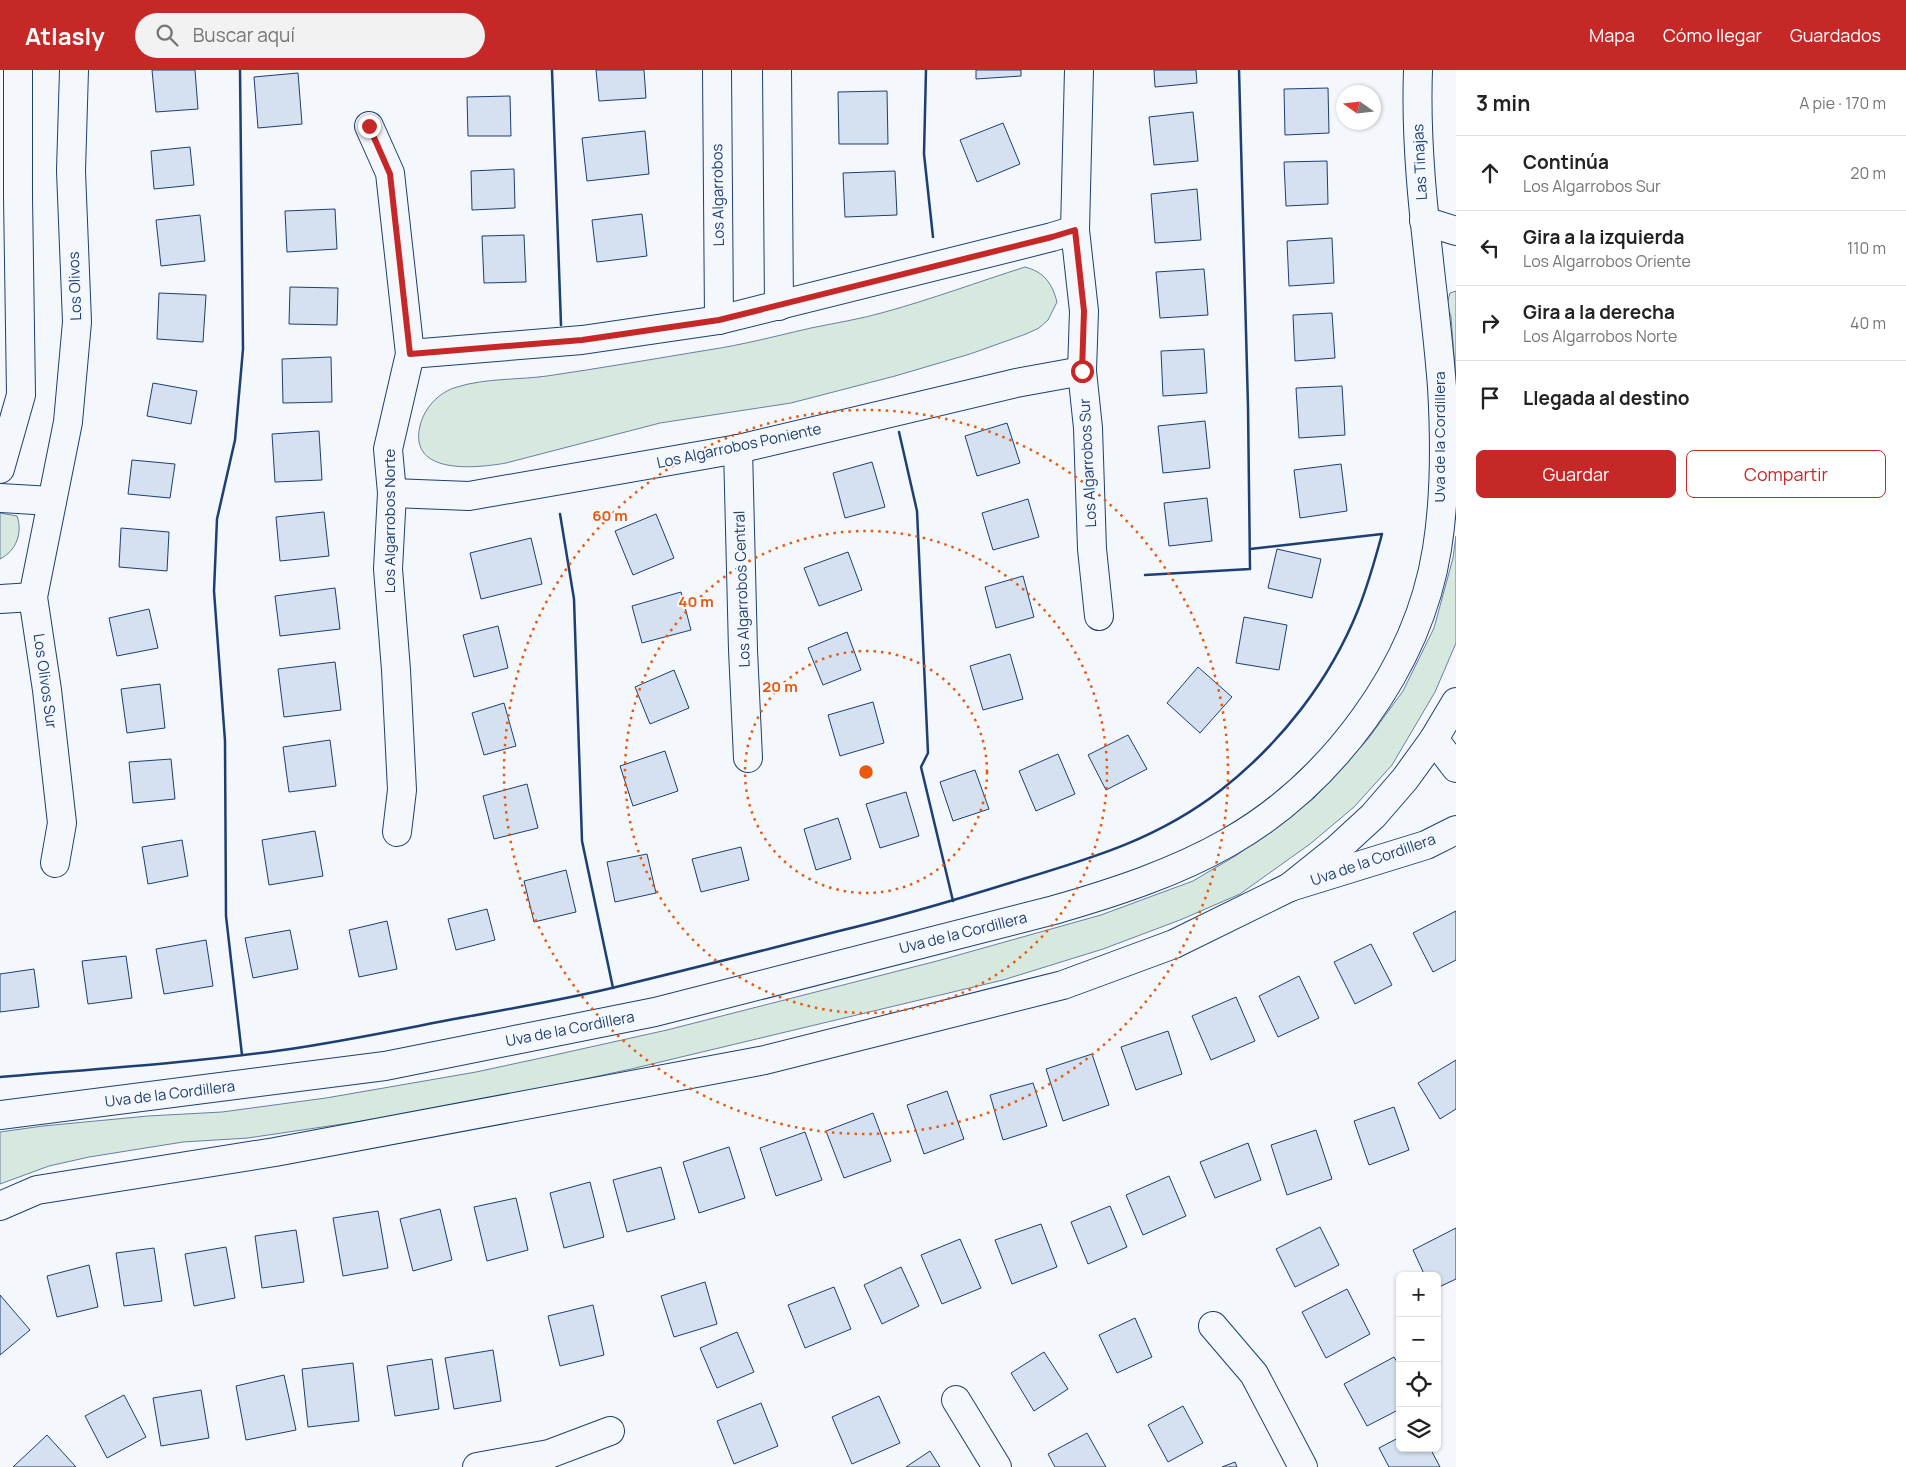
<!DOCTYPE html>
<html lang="es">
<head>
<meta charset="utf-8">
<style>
  :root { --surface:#fff; --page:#f2f2f2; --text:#222; --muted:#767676; --line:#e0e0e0; --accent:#c62828 }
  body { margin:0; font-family:Manrope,sans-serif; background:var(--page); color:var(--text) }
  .controls { position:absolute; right:15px; bottom:15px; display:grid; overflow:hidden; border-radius:8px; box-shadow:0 1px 4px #0004 }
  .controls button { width:45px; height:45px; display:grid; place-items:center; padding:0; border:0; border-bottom:1px solid var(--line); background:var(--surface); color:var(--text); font:25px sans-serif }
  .compass { position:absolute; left:1336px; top:15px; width:45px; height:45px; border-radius:50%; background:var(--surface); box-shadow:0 1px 4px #0004; rotate:284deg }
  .stop { position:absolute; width:15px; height:15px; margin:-11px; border:4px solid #c62828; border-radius:50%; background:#fff }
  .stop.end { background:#c62828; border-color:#fff; box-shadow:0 1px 5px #0008 }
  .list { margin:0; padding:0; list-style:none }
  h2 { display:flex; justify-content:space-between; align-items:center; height:65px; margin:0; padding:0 20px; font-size:21px }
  h2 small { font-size:16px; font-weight:400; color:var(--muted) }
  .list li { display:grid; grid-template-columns:32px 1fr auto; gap:15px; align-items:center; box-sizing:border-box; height:75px; padding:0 20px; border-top:1px solid var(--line) }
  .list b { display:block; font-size:19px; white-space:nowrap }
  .list p { margin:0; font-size:16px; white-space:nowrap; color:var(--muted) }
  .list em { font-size:16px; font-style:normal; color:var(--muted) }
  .actions { display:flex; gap:10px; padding:15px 20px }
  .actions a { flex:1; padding:11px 0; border:1px solid var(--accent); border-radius:8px; text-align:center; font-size:18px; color:var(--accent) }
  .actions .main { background:var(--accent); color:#fff }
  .icon { flex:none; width:28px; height:28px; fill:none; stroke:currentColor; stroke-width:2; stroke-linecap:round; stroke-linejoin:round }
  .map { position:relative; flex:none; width:1456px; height:1397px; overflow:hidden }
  header { display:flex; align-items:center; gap:30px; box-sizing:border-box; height:70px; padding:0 25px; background:var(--accent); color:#fff }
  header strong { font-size:24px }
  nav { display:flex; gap:28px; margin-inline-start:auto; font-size:18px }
  .search { width:350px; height:45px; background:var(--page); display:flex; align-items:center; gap:12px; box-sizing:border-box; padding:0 18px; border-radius:28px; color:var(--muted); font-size:19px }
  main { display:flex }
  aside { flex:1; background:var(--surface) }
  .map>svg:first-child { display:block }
  .green { fill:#d7e8df; stroke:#687fa3 }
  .building { fill:#d5e0f0; stroke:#1d3f73 }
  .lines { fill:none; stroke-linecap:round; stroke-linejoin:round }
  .minor-casing { stroke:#1d3f73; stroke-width:30 }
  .tertiary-casing { stroke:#1d3f73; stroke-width:30 }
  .minor { stroke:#f4f7fb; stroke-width:28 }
  .tertiary { stroke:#f4f7fb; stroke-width:28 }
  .wall { stroke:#1d3f73; stroke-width:2.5 }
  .route { stroke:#c62828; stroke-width:6 }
  .ring { fill:none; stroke:#e8590c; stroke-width:2.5; stroke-dasharray:2.5 5 }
  .labels { text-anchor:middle; stroke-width:4; stroke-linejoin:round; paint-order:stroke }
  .street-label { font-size:15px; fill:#1d3f73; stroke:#f4f7fb }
  .centre { fill:#e8590c; stroke:#f4f7fb; stroke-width:2.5 }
  .ring-label { font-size:15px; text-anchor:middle; font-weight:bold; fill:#e8590c; stroke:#f4f7fb; stroke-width:4; stroke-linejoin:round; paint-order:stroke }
</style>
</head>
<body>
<header>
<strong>Atlasly</strong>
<div class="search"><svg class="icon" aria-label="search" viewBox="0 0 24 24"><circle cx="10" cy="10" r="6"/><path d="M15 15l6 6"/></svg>Buscar aquí</div>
<nav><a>Mapa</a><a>Cómo llegar</a><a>Guardados</a></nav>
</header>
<main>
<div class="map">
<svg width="1456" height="1397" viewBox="0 0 1456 1397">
  <rect width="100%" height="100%" fill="#f4f7fb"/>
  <g class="green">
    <path d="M 1025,197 C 1044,202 1052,213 1057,232 L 1048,250 L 1039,258 L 1026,264 L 970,284 L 895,306 L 791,333 L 660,353 L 506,393 C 478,398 408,406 420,356 C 424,338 439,322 457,317 C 486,308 518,310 547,306 C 601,298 654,289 708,280 C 742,275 776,266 811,258 C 835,253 861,249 885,242 C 932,229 978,212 1025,197 Z"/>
    <path d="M 1456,221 L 1456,311 L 1451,247 L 1447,234 L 1450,223 Z"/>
    <path d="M 0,443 L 17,446 C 23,463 16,481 0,489 Z"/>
    <path d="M 1456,466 L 1456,573 L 1435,622 L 1392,695 L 1354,737 L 1310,774 L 1240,824 L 1180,850 L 1103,879 L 1003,910 L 631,999 L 451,1038 L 248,1068 L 183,1072 L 89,1087 L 49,1096 L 0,1114 L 0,1062 L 43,1056 L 148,1046 L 222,1042 L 326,1028 L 476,1002 L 541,988 L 667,960 L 937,891 L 1101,845 L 1193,811 L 1237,785 L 1314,728 L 1368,669 L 1403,621 L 1434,558 L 1453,488 Z"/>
  </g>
  <g class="building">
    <path d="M 152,0 L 195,0 L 198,39 L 156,42 Z"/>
    <path d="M 596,0 L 644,0 L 646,28 L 599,31 Z"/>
    <path d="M 976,0 L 1021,0 L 1021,6 L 976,9 Z"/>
    <path d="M 1154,0 L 1196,0 L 1197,13 L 1155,17 Z"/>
    <path d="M 298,3 L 302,54 L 258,58 L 254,7 Z"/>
    <path d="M 1328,18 L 1329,63 L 1285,65 L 1284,19 Z"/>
    <path d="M 887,21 L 888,74 L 839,74 L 838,22 Z"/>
    <path d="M 510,26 L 511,66 L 468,66 L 467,27 Z"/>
    <path d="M 1193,42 L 1198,91 L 1154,95 L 1149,47 Z"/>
    <path d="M 1003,53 L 1020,94 L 977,112 L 960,70 Z"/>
    <path d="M 645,61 L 649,104 L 587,111 L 582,68 Z"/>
    <path d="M 190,77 L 194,115 L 154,119 L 151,81 Z"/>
    <path d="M 1327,91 L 1328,134 L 1286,136 L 1284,92 Z"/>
    <path d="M 514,99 L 515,138 L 472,140 L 471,101 Z"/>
    <path d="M 895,101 L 897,145 L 845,147 L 843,103 Z"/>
    <path d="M 1197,119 L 1201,170 L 1155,173 L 1151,124 Z"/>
    <path d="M 335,139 L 337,179 L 287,182 L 285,141 Z"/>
    <path d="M 642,144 L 647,186 L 597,192 L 592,150 Z"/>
    <path d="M 200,145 L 205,191 L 161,196 L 156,150 Z"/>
    <path d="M 524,165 L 526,212 L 484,213 L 482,166 Z"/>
    <path d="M 1332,168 L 1334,213 L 1289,216 L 1287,171 Z"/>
    <path d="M 1204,199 L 1208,245 L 1160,248 L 1156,202 Z"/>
    <path d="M 290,217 L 338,218 L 337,255 L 289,254 Z"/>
    <path d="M 159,223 L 206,225 L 203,272 L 157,269 Z"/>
    <path d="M 1332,243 L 1335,288 L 1295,291 L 1293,245 Z"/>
    <path d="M 1204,279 L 1207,323 L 1163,326 L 1161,281 Z"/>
    <path d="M 331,287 L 332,332 L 283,333 L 282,289 Z"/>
    <path d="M 153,313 L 197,321 L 191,354 L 147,346 Z"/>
    <path d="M 1342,316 L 1345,365 L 1299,368 L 1296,318 Z"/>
    <path d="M 1205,351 L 1210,398 L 1163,403 L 1158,356 Z"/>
    <path d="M 1007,353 L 1020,393 L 977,406 L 965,366 Z"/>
    <path d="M 319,361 L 322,410 L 275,412 L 272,364 Z"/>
    <path d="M 132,390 L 175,394 L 170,428 L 128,424 Z"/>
    <path d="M 872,392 L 885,437 L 845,448 L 833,403 Z"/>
    <path d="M 1341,394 L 1347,441 L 1300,448 L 1294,400 Z"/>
    <path d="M 1207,428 L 1212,471 L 1169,476 L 1164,433 Z"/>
    <path d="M 1028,429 L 1039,467 L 993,480 L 982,443 Z"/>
    <path d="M 324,442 L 329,486 L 280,491 L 276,447 Z"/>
    <path d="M 656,444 L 674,488 L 633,505 L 615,461 Z"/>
    <path d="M 121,458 L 169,462 L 167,501 L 119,497 Z"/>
    <path d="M 531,468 L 542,514 L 481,529 L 470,483 Z"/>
    <path d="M 1277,479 L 1321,489 L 1312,528 L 1268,518 Z"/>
    <path d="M 848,482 L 862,520 L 819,536 L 804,498 Z"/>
    <path d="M 1023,506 L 1034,547 L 996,558 L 985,517 Z"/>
    <path d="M 335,518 L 340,559 L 280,566 L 275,526 Z"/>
    <path d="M 681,522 L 691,560 L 642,573 L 632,536 Z"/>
    <path d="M 149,539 L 158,578 L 117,586 L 109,548 Z"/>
    <path d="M 1244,547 L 1287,555 L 1279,600 L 1236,593 Z"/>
    <path d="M 498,556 L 508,598 L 474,607 L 463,565 Z"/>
    <path d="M 847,562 L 861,600 L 823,615 L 808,578 Z"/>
    <path d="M 1010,584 L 1023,629 L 983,640 L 970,596 Z"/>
    <path d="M 335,592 L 341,640 L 284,647 L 278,599 Z"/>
    <path d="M 1198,597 L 1232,627 L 1200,663 L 1167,633 Z"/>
    <path d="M 674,600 L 689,638 L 650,654 L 635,617 Z"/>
    <path d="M 160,614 L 165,658 L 127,663 L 121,619 Z"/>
    <path d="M 873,632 L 884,673 L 840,686 L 828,645 Z"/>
    <path d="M 504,633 L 516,676 L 484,685 L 472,643 Z"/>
    <path d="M 1128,665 L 1147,699 L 1106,720 L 1088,685 Z"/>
    <path d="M 330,670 L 336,716 L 289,722 L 283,677 Z"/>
    <path d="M 665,681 L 678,721 L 633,736 L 620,696 Z"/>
    <path d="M 1058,684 L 1075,724 L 1036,741 L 1019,701 Z"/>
    <path d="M 171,689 L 175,729 L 133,733 L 129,692 Z"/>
    <path d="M 975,700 L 989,739 L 953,751 L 940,712 Z"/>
    <path d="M 527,714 L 538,758 L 494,769 L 483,726 Z"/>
    <path d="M 906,722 L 919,766 L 880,778 L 866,734 Z"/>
    <path d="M 838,748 L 851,789 L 816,800 L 804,759 Z"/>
    <path d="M 315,761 L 323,806 L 269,815 L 262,770 Z"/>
    <path d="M 182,770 L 188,806 L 148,814 L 142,777 Z"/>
    <path d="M 741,777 L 749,810 L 701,822 L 692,789 Z"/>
    <path d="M 647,784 L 656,823 L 615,832 L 607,792 Z"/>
    <path d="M 566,800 L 576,842 L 534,852 L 524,811 Z"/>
    <path d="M 487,839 L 495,870 L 456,880 L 448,849 Z"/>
    <path d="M 1456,841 L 1456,890 L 1433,902 L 1413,863 Z"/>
    <path d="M 387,851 L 397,899 L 359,907 L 349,860 Z"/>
    <path d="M 290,860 L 298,899 L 253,908 L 245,868 Z"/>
    <path d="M 206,870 L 213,916 L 164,924 L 156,879 Z"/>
    <path d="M 1371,874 L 1392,915 L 1355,934 L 1334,892 Z"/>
    <path d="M 126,886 L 132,928 L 88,934 L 82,891 Z"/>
    <path d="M 34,899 L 39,937 L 0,942 L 0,904 Z"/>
    <path d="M 1299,906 L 1319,948 L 1278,967 L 1259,926 Z"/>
    <path d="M 1236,927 L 1255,971 L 1211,990 L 1192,946 Z"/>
    <path d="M 1168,961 L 1182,1004 L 1136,1020 L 1121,977 Z"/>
    <path d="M 1092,984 L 1109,1035 L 1063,1051 L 1046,999 Z"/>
    <path d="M 1456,990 L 1456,1039 L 1440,1049 L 1418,1013 Z"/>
    <path d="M 1033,1013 L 1047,1056 L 1003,1070 L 990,1025 Z"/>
    <path d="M 947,1021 L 964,1069 L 924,1084 L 907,1035 Z"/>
    <path d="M 1394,1037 L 1409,1080 L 1369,1095 L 1354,1051 Z"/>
    <path d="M 873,1043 L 891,1091 L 844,1108 L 826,1061 Z"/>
    <path d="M 1316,1060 L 1332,1109 L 1287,1125 L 1271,1075 Z"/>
    <path d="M 805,1062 L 822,1110 L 776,1126 L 760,1078 Z"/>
    <path d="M 1248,1073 L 1261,1110 L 1215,1128 L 1200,1092 Z"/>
    <path d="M 729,1077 L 745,1128 L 699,1143 L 683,1092 Z"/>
    <path d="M 661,1097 L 675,1149 L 627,1162 L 613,1110 Z"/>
    <path d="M 1169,1106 L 1186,1146 L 1143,1165 L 1126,1125 Z"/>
    <path d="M 590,1112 L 604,1167 L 564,1178 L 550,1123 Z"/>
    <path d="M 516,1128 L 528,1180 L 487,1191 L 474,1137 Z"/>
    <path d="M 1110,1136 L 1127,1177 L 1088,1194 L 1071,1152 Z"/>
    <path d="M 440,1139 L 452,1190 L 413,1201 L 400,1149 Z"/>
    <path d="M 378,1141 L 388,1198 L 343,1206 L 333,1148 Z"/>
    <path d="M 1041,1154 L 1057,1197 L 1012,1214 L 995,1170 Z"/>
    <path d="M 1320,1157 L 1339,1195 L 1295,1217 L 1276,1179 Z"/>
    <path d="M 1456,1158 L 1456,1209 L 1437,1218 L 1437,1206 L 1425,1206 L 1413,1180 Z"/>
    <path d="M 296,1160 L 304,1212 L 262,1218 L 255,1166 Z"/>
    <path d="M 960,1169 L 981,1218 L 942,1234 L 921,1185 Z"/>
    <path d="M 226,1177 L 235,1228 L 194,1236 L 185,1184 Z"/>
    <path d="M 154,1178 L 162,1231 L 124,1236 L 116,1183 Z"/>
    <path d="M 89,1195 L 98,1237 L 57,1247 L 47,1206 Z"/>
    <path d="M 901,1197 L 919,1236 L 882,1254 L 864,1215 Z"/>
    <path d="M 705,1212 L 717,1254 L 674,1267 L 661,1226 Z"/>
    <path d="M 834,1217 L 851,1259 L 805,1278 L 788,1235 Z"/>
    <path d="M 1347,1219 L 1370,1264 L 1326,1288 L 1302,1242 Z"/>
    <path d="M 0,1225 L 30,1260 L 0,1285 Z"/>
    <path d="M 593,1235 L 604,1285 L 560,1296 L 548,1246 Z"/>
    <path d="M 1135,1248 L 1152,1287 L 1117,1303 L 1099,1265 Z"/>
    <path d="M 737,1262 L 754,1302 L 717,1318 L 700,1278 Z"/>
    <path d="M 493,1280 L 501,1331 L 454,1339 L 445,1288 Z"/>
    <path d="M 1044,1282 L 1068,1319 L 1034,1341 L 1011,1303 Z"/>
    <path d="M 1394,1287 L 1400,1297 L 1400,1339 L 1367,1356 L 1344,1314 Z"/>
    <path d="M 432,1289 L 439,1339 L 395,1346 L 387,1296 Z"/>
    <path d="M 353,1293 L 359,1351 L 308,1357 L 302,1299 Z"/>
    <path d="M 284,1305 L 296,1360 L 246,1370 L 236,1316 Z"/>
    <path d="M 201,1320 L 209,1368 L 161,1376 L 153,1328 Z"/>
    <path d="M 124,1325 L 146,1367 L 107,1388 L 85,1346 Z"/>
    <path d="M 879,1326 L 900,1373 L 852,1394 L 832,1347 Z"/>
    <path d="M 761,1333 L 778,1376 L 734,1394 L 717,1351 Z"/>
    <path d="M 1183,1336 L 1203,1373 L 1168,1392 L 1148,1355 Z"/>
    <path d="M 1087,1363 L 1106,1397 L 1055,1397 L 1048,1384 Z"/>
    <path d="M 47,1365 L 76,1397 L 13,1397 Z"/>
    <path d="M 1400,1367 L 1400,1378 L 1430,1378 L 1440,1397 L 1389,1397 L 1379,1378 Z"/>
    <path d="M 930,1381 L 940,1397 L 906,1397 Z"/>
    <path d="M 1235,1392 L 1237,1397 L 1222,1397 Z"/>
  </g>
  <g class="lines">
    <g class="minor-casing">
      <g id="minor">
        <path d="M 717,0 L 719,250"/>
        <path d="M 777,0 L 779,236"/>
        <path d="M 1079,0 L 1075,160 L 1084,241 L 1082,301 L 1088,358 L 1092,479 L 1099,546"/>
        <path d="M 369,56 L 390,103 L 410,284 L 388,379 L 392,423 L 388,499 L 396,600 L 402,720 L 397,762"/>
        <path d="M 1424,151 L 1456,161"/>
        <path d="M 410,284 L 582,270 L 719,250 L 1052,167 L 1075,160"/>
        <path d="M 738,379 L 743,580 L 748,688"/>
        <path d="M 0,399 L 21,325 L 18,126 L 18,0"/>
        <path d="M 392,423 L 469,426 L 738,379 L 1016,313 L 1082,301"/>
        <path d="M 0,428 L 52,431"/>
        <path d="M 0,529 L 33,527"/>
        <path d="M 1434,669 L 1456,698"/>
        <path d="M 55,793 L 62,753 L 47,620 L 33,527 L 68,352 L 77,252 L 71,101 L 74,0"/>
        <path d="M 1290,817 L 1426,775 L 1456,760"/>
        <path d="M 1213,1256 L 1254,1304 L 1303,1397"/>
        <path d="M 956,1330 L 997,1397"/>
        <path d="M 477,1397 L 549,1384 L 610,1361"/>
      </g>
    </g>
    <g class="tertiary-casing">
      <g id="tertiary">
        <path d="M 0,1045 L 385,996 L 655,942 L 1054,840 C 1113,823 1175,803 1229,772 C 1332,713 1418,598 1437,479 C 1445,429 1445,368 1442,317 C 1434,212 1414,106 1418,0"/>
        <path d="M 0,1136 L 37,1120 L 275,1082 L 765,990 L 1063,915 L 1174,874 L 1290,817 L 1336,780 L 1373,746 L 1405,709 L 1434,669 L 1456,632"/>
      </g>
    </g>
    <use href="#minor" class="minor"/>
    <use href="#tertiary" class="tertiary"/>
    <g class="wall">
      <path d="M 240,0 L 243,279 L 235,370 L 217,449 L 214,521 L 225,671 L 226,846 L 242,985"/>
      <path d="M 552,0 L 561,255"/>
      <path d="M 926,0 L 924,84 L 933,167"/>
      <path d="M 899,362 L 917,441 L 928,683 L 921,697 L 953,831"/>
      <path d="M 560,444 L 574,529 L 582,771 L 613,918"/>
      <path d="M 1145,505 L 1250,499 L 1248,336 L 1239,0"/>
      <path d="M 0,1007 C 94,999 189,993 283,980 C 340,972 397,960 454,949 C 508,939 563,930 616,917 C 691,899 765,880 839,861 C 898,847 955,830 1013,812 C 1089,789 1157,770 1221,720 C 1281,673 1330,610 1358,540 C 1368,515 1375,490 1382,464 L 1250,479"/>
    </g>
  </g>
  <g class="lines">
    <path class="route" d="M 369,56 L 390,104 L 410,284 L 582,270 L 719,250 L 1052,167 L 1075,160 L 1084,241 L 1082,301"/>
  </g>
  <g class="ring">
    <circle cx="866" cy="702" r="121"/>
    <circle cx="866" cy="702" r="241"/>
    <circle cx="866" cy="702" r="362"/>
  </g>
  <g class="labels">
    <g class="street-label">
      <text transform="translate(1420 92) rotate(-93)" y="5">Las Tinajas</text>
      <text transform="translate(718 125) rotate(-91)" y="5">Los Algarrobos</text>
      <text transform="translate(75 216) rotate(-92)" y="5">Los Olivos</text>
      <text transform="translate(1440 367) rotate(-90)" y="5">Uva de la Cordillera</text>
      <text transform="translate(739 376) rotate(-12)" y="5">Los Algarrobos Poniente</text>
      <text transform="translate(1088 393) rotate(-93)" y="5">Los Algarrobos Sur</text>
      <text transform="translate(390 451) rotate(-90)" y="5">Los Algarrobos Norte</text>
      <text transform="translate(742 519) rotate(-92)" y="5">Los Algarrobos Central</text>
      <text transform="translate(45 611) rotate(82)" y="5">Los Olivos Sur</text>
      <text transform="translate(1373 790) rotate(-19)" y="5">Uva de la Cordillera</text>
      <text transform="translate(963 863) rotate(-14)" y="5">Uva de la Cordillera</text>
      <text transform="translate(570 959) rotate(-11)" y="5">Uva de la Cordillera</text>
      <text transform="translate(170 1024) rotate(-7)" y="5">Uva de la Cordillera</text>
    </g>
  </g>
  <circle cx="866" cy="702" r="8" class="centre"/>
  <g class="ring-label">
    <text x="610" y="451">60 m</text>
    <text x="696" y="537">40 m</text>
    <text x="780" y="622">20 m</text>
  </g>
</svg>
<div class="controls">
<button>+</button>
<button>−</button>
<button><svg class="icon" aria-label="locate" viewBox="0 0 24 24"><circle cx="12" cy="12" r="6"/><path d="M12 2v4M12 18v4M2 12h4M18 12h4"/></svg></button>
<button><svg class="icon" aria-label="layers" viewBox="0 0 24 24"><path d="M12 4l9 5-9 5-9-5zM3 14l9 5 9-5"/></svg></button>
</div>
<svg class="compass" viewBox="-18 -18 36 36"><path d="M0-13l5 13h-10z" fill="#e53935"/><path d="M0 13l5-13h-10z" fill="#767676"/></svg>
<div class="stop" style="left:1082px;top:301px"></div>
<div class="stop end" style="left:369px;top:56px"></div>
</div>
<aside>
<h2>3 min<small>A pie · 170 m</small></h2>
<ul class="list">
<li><svg class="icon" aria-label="ahead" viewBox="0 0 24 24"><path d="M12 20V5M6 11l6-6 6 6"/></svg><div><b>Continúa</b><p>Los Algarrobos Sur</p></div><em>20 m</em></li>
<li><svg class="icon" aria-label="left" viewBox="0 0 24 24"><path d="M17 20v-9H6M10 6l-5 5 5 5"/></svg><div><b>Gira a la izquierda</b><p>Los Algarrobos Oriente</p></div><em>110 m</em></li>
<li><svg class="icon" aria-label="right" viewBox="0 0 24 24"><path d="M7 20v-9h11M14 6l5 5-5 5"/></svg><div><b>Gira a la derecha</b><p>Los Algarrobos Norte</p></div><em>40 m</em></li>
<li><svg class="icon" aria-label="arrive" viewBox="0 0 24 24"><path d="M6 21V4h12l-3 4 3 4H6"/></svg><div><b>Llegada al destino</b></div></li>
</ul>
<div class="actions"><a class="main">Guardar</a><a>Compartir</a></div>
</aside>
</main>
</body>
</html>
